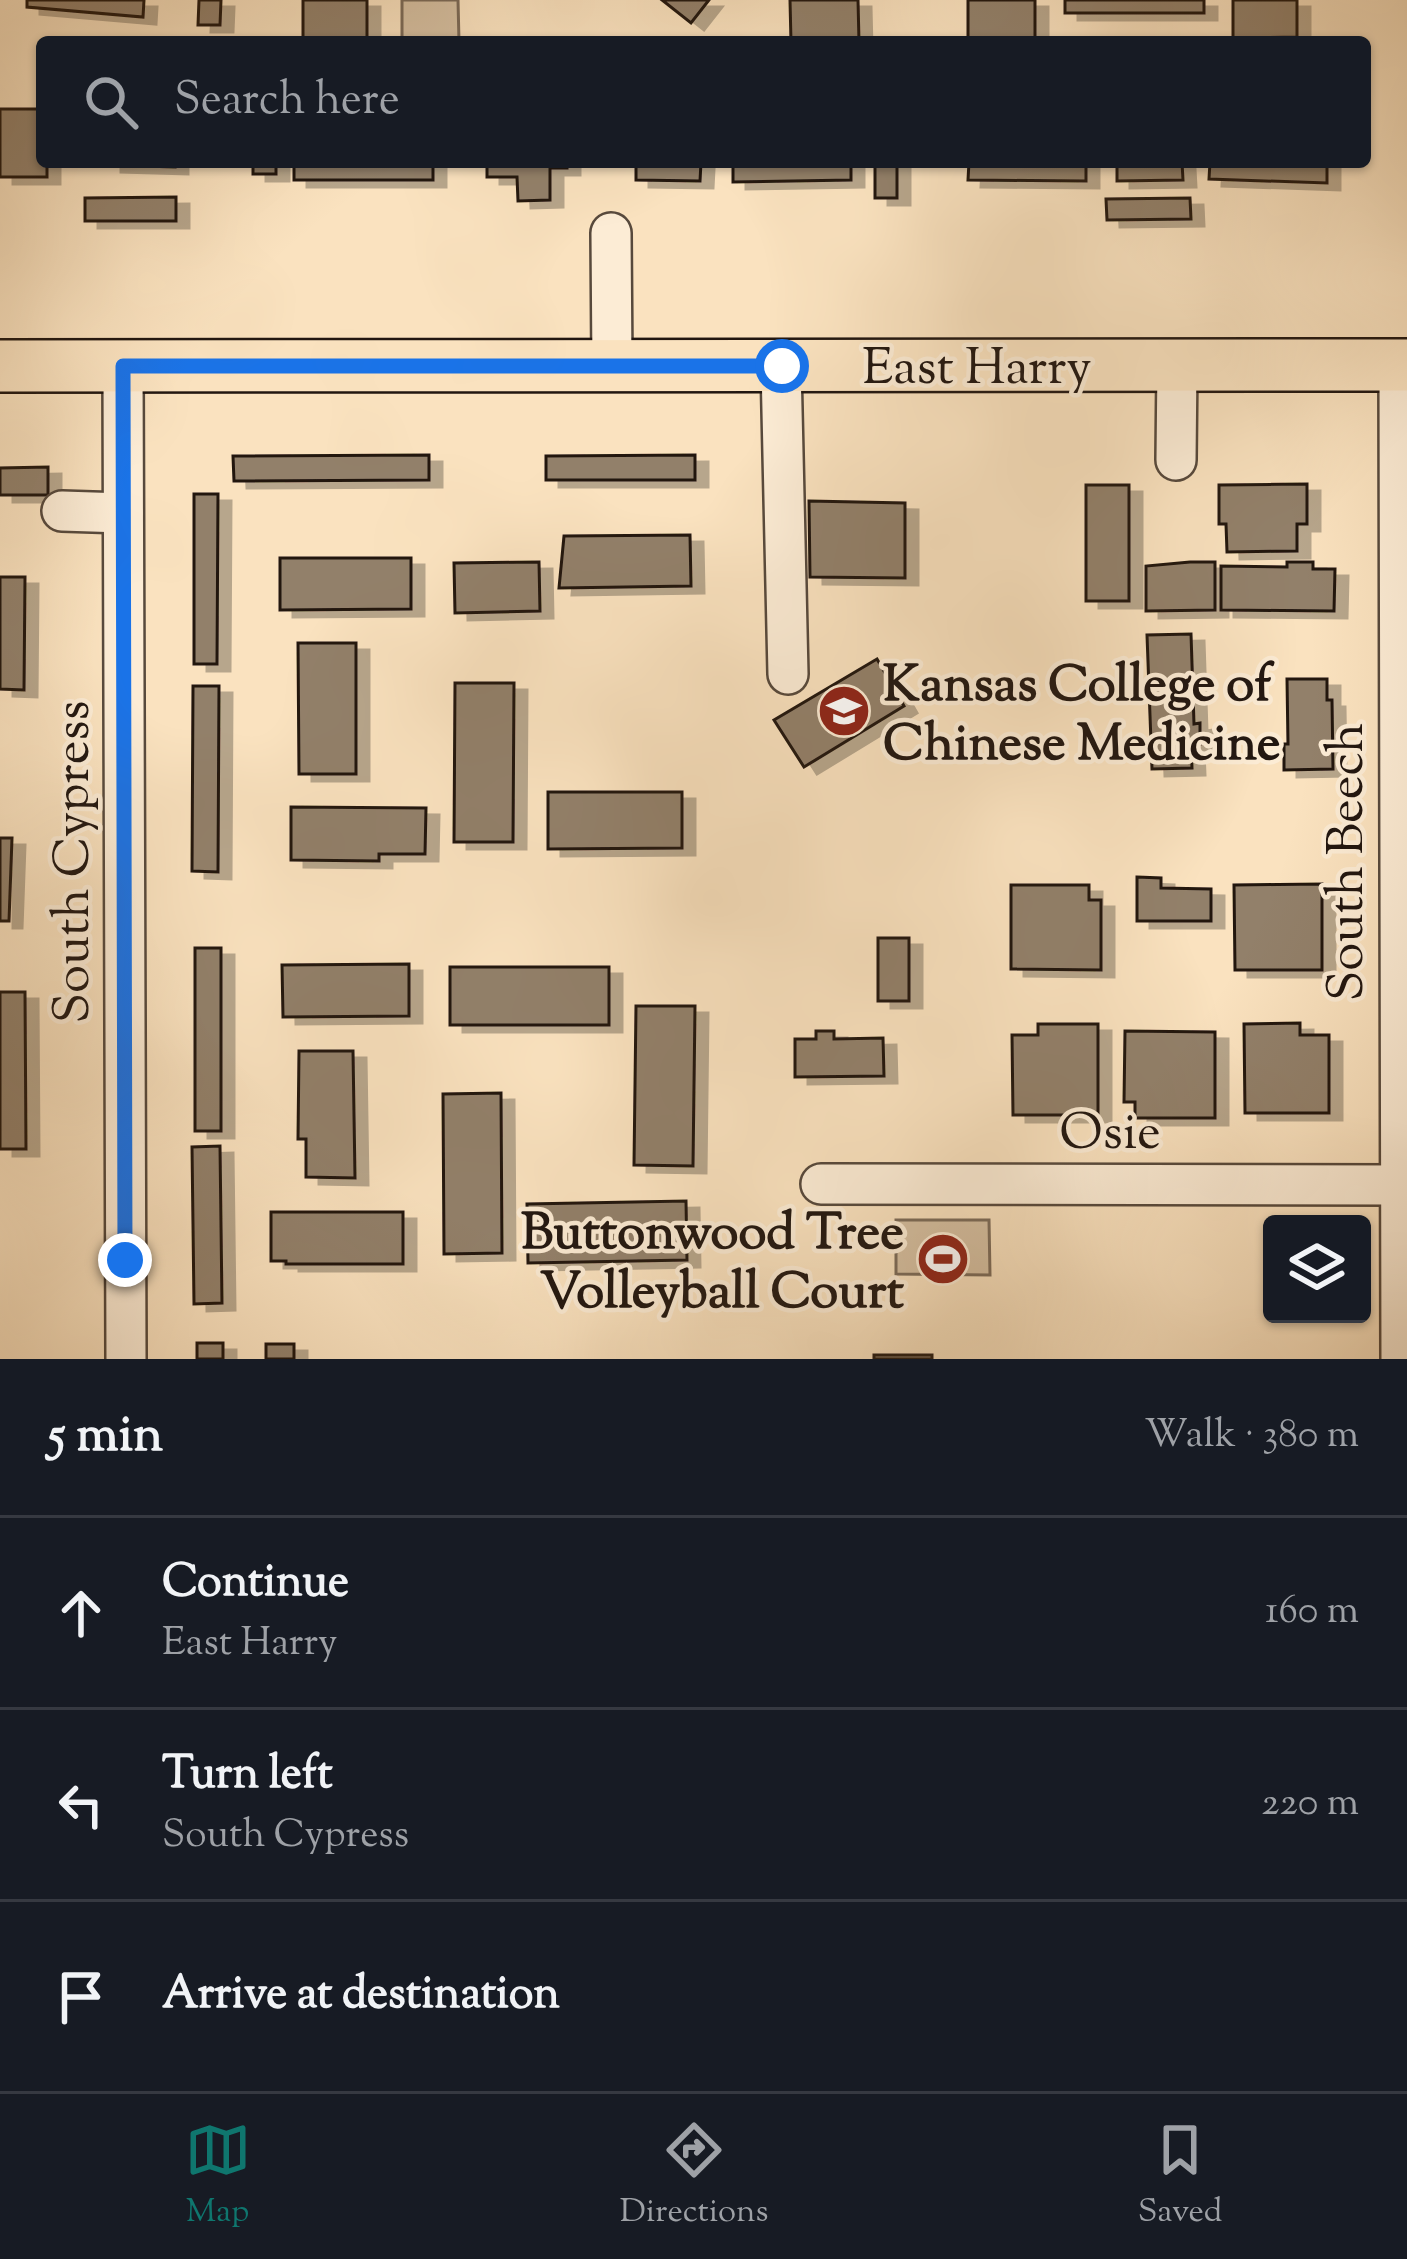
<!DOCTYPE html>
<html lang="en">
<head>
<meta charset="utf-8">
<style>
  :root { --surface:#171b24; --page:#20242c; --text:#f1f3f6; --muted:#9ea1a6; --line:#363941; --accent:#0f766e }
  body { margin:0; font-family:"Sorts Mill Goudy",serif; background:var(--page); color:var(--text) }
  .controls { position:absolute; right:36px; bottom:36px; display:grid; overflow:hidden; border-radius:12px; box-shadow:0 3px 9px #0004 }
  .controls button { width:108px; height:108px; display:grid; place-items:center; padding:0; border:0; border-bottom:3px solid var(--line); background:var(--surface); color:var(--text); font:60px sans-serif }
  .stop { position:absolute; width:36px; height:36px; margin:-27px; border:9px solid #1a73e8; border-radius:50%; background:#fff }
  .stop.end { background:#1a73e8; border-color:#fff; box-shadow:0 3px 12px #0008 }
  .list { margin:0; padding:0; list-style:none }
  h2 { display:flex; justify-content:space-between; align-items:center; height:156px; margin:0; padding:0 48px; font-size:51px }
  h2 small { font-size:39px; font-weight:400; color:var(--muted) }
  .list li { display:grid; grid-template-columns:78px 1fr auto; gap:36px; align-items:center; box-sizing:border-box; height:192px; padding:0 48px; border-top:3px solid var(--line) }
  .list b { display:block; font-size:45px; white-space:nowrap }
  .list p { margin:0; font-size:39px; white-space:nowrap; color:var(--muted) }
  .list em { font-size:39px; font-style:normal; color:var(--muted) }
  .icon { flex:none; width:66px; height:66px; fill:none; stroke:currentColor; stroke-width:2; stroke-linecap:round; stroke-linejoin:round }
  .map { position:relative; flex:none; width:1407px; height:1359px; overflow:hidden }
  .search { position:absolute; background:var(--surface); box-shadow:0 3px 9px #0004; left:36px; right:36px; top:36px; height:132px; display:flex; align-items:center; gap:30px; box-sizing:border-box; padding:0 42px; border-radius:12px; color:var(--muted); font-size:45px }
  .sheet { height:732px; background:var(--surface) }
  nav { display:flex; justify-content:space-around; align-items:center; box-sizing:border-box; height:168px; border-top:3px solid var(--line); background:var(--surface); font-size:33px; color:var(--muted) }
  nav a { display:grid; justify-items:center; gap:6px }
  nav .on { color:var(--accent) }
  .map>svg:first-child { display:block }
  .green { fill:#d5bfa1; stroke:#7b6a58; stroke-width:3 }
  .building { fill:#92806b; stroke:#211610; stroke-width:3; filter:url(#shadow) }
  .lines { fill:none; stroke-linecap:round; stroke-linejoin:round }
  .minor-casing { stroke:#57493c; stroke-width:44 }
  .major-casing { stroke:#211610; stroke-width:56 }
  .minor { stroke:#fcecd5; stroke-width:39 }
  .major { stroke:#fae2bf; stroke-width:51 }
  .route { stroke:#1a73e8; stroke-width:15 }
  .labels { text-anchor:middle; stroke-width:9; stroke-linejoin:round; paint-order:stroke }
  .street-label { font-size:51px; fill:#211610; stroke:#fcecd5 }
  .poi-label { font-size:51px; font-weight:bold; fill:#211610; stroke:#fcecd5; text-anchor:start }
</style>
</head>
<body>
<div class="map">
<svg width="1407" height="1359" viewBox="0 0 1407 1359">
  <defs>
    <filter id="shadow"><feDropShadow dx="13" dy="7" stdDeviation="0" flood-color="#0004"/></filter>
  </defs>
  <rect width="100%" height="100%" fill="#fae2bf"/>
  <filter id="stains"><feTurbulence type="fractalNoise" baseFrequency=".00167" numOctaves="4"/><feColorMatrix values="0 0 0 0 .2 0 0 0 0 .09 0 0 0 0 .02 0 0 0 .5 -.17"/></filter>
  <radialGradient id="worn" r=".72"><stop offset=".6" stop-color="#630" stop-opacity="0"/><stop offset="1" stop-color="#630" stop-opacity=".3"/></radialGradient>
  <g class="green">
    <path d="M 402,0 L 458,0 L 459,42 L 402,42 Z"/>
    <path d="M 896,1220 L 989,1220 L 990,1275 L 896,1274 Z"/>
  </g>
  <g class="building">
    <path d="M 27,0 L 144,0 L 143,17 L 27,7 Z"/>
    <path d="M 199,0 L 221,0 L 220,25 L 198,25 Z"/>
    <rect x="303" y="0" width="64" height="42"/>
    <path d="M 662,0 L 709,0 L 691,23 Z"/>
    <path d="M 790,0 L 858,0 L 859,42 L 791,42 Z"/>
    <rect x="968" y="0" width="67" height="42"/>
    <rect x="1065" y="0" width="139" height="13"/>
    <path d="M 1233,0 L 1297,0 L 1297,37 L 1233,38 Z"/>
    <path d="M 0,109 L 42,109 L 42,162 L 47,162 L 47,177 L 0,177 Z"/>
    <path d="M 108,162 L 175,162 L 175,167 L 108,165 Z"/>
    <rect x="253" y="162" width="23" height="12"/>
    <rect x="294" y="162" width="139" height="18"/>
    <path d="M 487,162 L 567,162 L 567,168 L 550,168 L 550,200 L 518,201 L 517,177 L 487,177 Z"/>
    <path d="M 636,162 L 701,162 L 700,181 L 636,180 Z"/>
    <path d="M 733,162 L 851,162 L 851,180 L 733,182 Z"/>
    <rect x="875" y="162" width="22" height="36"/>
    <path d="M 969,162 L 1086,162 L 1086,181 L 968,180 Z"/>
    <path d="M 1117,162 L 1182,162 L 1183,180 L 1117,181 Z"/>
    <path d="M 1210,162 L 1327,162 L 1327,183 L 1209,179 Z"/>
    <path d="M 176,197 L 176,221 L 85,221 L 85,198 Z"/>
    <path d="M 1190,198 L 1191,219 L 1107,220 L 1106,199 Z"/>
    <path d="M 429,455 L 429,480 L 234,481 L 233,456 Z"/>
    <path d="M 695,455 L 695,480 L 546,480 L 546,456 Z"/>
    <path d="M 48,467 L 48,495 L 0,495 L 0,468 Z"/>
    <path d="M 1307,484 L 1307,524 L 1297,524 L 1297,551 L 1227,552 L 1226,524 L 1219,524 L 1219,485 Z"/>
    <rect x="1086" y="485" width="43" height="116"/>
    <path d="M 194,494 L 218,494 L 217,664 L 194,664 Z"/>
    <path d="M 809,501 L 905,503 L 905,578 L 810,577 Z"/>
    <path d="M 690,535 L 691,586 L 559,588 L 564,536 Z"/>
    <path d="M 280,558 L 411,558 L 411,609 L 280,610 Z"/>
    <path d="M 539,562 L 540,611 L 455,613 L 454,563 Z"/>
    <path d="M 1190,562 L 1215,562 L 1215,610 L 1146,611 L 1146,566 Z"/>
    <path d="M 1287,562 L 1313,562 L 1313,569 L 1335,569 L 1334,611 L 1221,610 L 1221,566 L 1287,567 Z"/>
    <path d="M 0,577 L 25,577 L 24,690 L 0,689 Z"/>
    <path d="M 1191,634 L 1194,724 L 1200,723 L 1200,744 L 1191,744 L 1192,768 L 1152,769 L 1147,635 Z"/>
    <path d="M 298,643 L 356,643 L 356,774 L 299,774 Z"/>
    <path d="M 877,659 L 904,706 L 804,767 L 774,720 Z"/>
    <path d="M 1287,679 L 1327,679 L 1327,700 L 1332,700 L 1333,769 L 1284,770 L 1284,744 L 1288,744 Z"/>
    <path d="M 455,683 L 514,683 L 513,842 L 454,842 Z"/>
    <path d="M 193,686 L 219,686 L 218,872 L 192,871 Z"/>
    <path d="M 548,792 L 682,792 L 682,848 L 548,849 Z"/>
    <path d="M 291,807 L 426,808 L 425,854 L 379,854 L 379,861 L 291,860 Z"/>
    <path d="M 0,838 L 12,838 L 9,921 L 0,921 Z"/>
    <path d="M 1137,877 L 1161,878 L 1161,888 L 1211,889 L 1211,921 L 1137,921 Z"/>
    <path d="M 1322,884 L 1322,970 L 1235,970 L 1234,885 Z"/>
    <path d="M 1011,885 L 1089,885 L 1089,900 L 1101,900 L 1101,970 L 1011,969 Z"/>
    <rect x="878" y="938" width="31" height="63"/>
    <rect x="195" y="948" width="26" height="183"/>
    <path d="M 409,964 L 409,1016 L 283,1017 L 282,965 Z"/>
    <rect x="450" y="967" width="159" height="58"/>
    <path d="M 0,992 L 25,992 L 26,1149 L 0,1149 Z"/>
    <path d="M 636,1006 L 695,1006 L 693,1166 L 634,1165 Z"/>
    <path d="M 1300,1023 L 1300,1035 L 1329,1035 L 1329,1113 L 1245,1113 L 1244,1024 Z"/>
    <path d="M 1038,1024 L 1098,1024 L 1098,1115 L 1013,1115 L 1012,1035 L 1038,1035 Z"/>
    <path d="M 816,1031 L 834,1031 L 834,1039 L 883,1038 L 884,1076 L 795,1077 L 795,1039 L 816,1039 Z"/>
    <path d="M 1125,1031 L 1215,1032 L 1215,1118 L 1135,1118 L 1135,1102 L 1124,1102 Z"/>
    <path d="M 299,1051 L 353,1051 L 355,1178 L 306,1177 L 306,1139 L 298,1139 Z"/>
    <path d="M 501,1093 L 502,1253 L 444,1254 L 443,1094 Z"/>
    <path d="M 220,1146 L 222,1303 L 194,1304 L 192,1147 Z"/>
    <path d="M 686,1201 L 687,1260 L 528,1263 L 527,1204 Z"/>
    <path d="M 271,1212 L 403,1212 L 403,1264 L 286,1264 L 286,1261 L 271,1261 Z"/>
    <rect x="197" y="1343" width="26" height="16"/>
    <rect x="266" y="1344" width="28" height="15"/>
    <rect x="874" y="1355" width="58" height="4"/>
  </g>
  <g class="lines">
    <g class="minor-casing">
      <g id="minor">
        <path d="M 611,233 L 612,366"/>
        <path d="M 1399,365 L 1401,1359"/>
        <path d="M 123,366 L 126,1359"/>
        <path d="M 781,366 L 788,674"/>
        <path d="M 1176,460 L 1177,364"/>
        <path d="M 62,511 L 123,513"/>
        <path d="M 821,1184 L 1399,1185"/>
      </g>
    </g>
    <g class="major-casing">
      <path id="major" d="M 0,366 L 1407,365"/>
    </g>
    <use href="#minor" class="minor"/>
    <use href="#major" class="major"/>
  </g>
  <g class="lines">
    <path class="route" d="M 125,1260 L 123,366 L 782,366"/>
  </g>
  <defs>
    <g id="school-disc" transform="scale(2.7)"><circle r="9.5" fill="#8f2418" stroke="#fcecd5"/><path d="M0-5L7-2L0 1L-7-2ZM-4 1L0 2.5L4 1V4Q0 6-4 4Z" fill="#fff"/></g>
    <g id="stadium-disc" transform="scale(2.7)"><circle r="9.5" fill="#8f2418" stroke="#fcecd5"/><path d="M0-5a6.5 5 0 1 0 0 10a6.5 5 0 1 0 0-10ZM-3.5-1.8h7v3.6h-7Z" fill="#fff"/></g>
  </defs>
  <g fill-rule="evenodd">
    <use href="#school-disc" x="844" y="711"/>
    <use href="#stadium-disc" x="943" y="1259"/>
  </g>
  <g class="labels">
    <g class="street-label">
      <text x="977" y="383">East Harry</text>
      <text transform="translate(70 862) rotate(-90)" y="18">South Cypress</text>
      <text transform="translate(1344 862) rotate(-90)" y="18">South Beech</text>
      <text x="1110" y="1148">Osie</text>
    </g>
    <g class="poi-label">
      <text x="883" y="700">Kansas College of<tspan x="883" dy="59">Chinese Medicine</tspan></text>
      <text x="904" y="1248" text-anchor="end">Buttonwood Tree<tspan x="904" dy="59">Volleyball Court</tspan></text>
    </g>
  </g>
  <rect width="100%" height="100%" filter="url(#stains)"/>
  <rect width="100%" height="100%" fill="url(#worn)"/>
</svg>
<div class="controls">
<button><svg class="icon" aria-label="layers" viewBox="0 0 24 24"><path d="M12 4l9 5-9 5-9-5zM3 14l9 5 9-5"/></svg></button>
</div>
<div class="stop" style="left:782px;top:366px"></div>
<div class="stop end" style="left:125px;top:1260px"></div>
<div class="search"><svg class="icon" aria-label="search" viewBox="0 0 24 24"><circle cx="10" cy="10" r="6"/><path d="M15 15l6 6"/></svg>Search here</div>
</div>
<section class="sheet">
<h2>5 min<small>Walk · 380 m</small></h2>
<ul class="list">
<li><svg class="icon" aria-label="ahead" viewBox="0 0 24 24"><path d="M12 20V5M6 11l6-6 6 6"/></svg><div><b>Continue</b><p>East Harry</p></div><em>160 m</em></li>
<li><svg class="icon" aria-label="left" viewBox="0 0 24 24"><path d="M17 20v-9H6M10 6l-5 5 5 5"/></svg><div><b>Turn left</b><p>South Cypress</p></div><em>220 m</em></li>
<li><svg class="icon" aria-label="arrive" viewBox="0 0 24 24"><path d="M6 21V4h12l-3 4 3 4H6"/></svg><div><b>Arrive at destination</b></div></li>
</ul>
</section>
<nav>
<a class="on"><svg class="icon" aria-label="map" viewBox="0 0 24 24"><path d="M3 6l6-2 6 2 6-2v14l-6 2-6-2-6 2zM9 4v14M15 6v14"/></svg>Map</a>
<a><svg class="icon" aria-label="directions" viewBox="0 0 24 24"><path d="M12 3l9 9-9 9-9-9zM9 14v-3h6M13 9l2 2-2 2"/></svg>Directions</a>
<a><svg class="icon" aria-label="saved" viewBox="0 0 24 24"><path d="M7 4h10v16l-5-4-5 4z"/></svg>Saved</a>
</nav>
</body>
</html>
